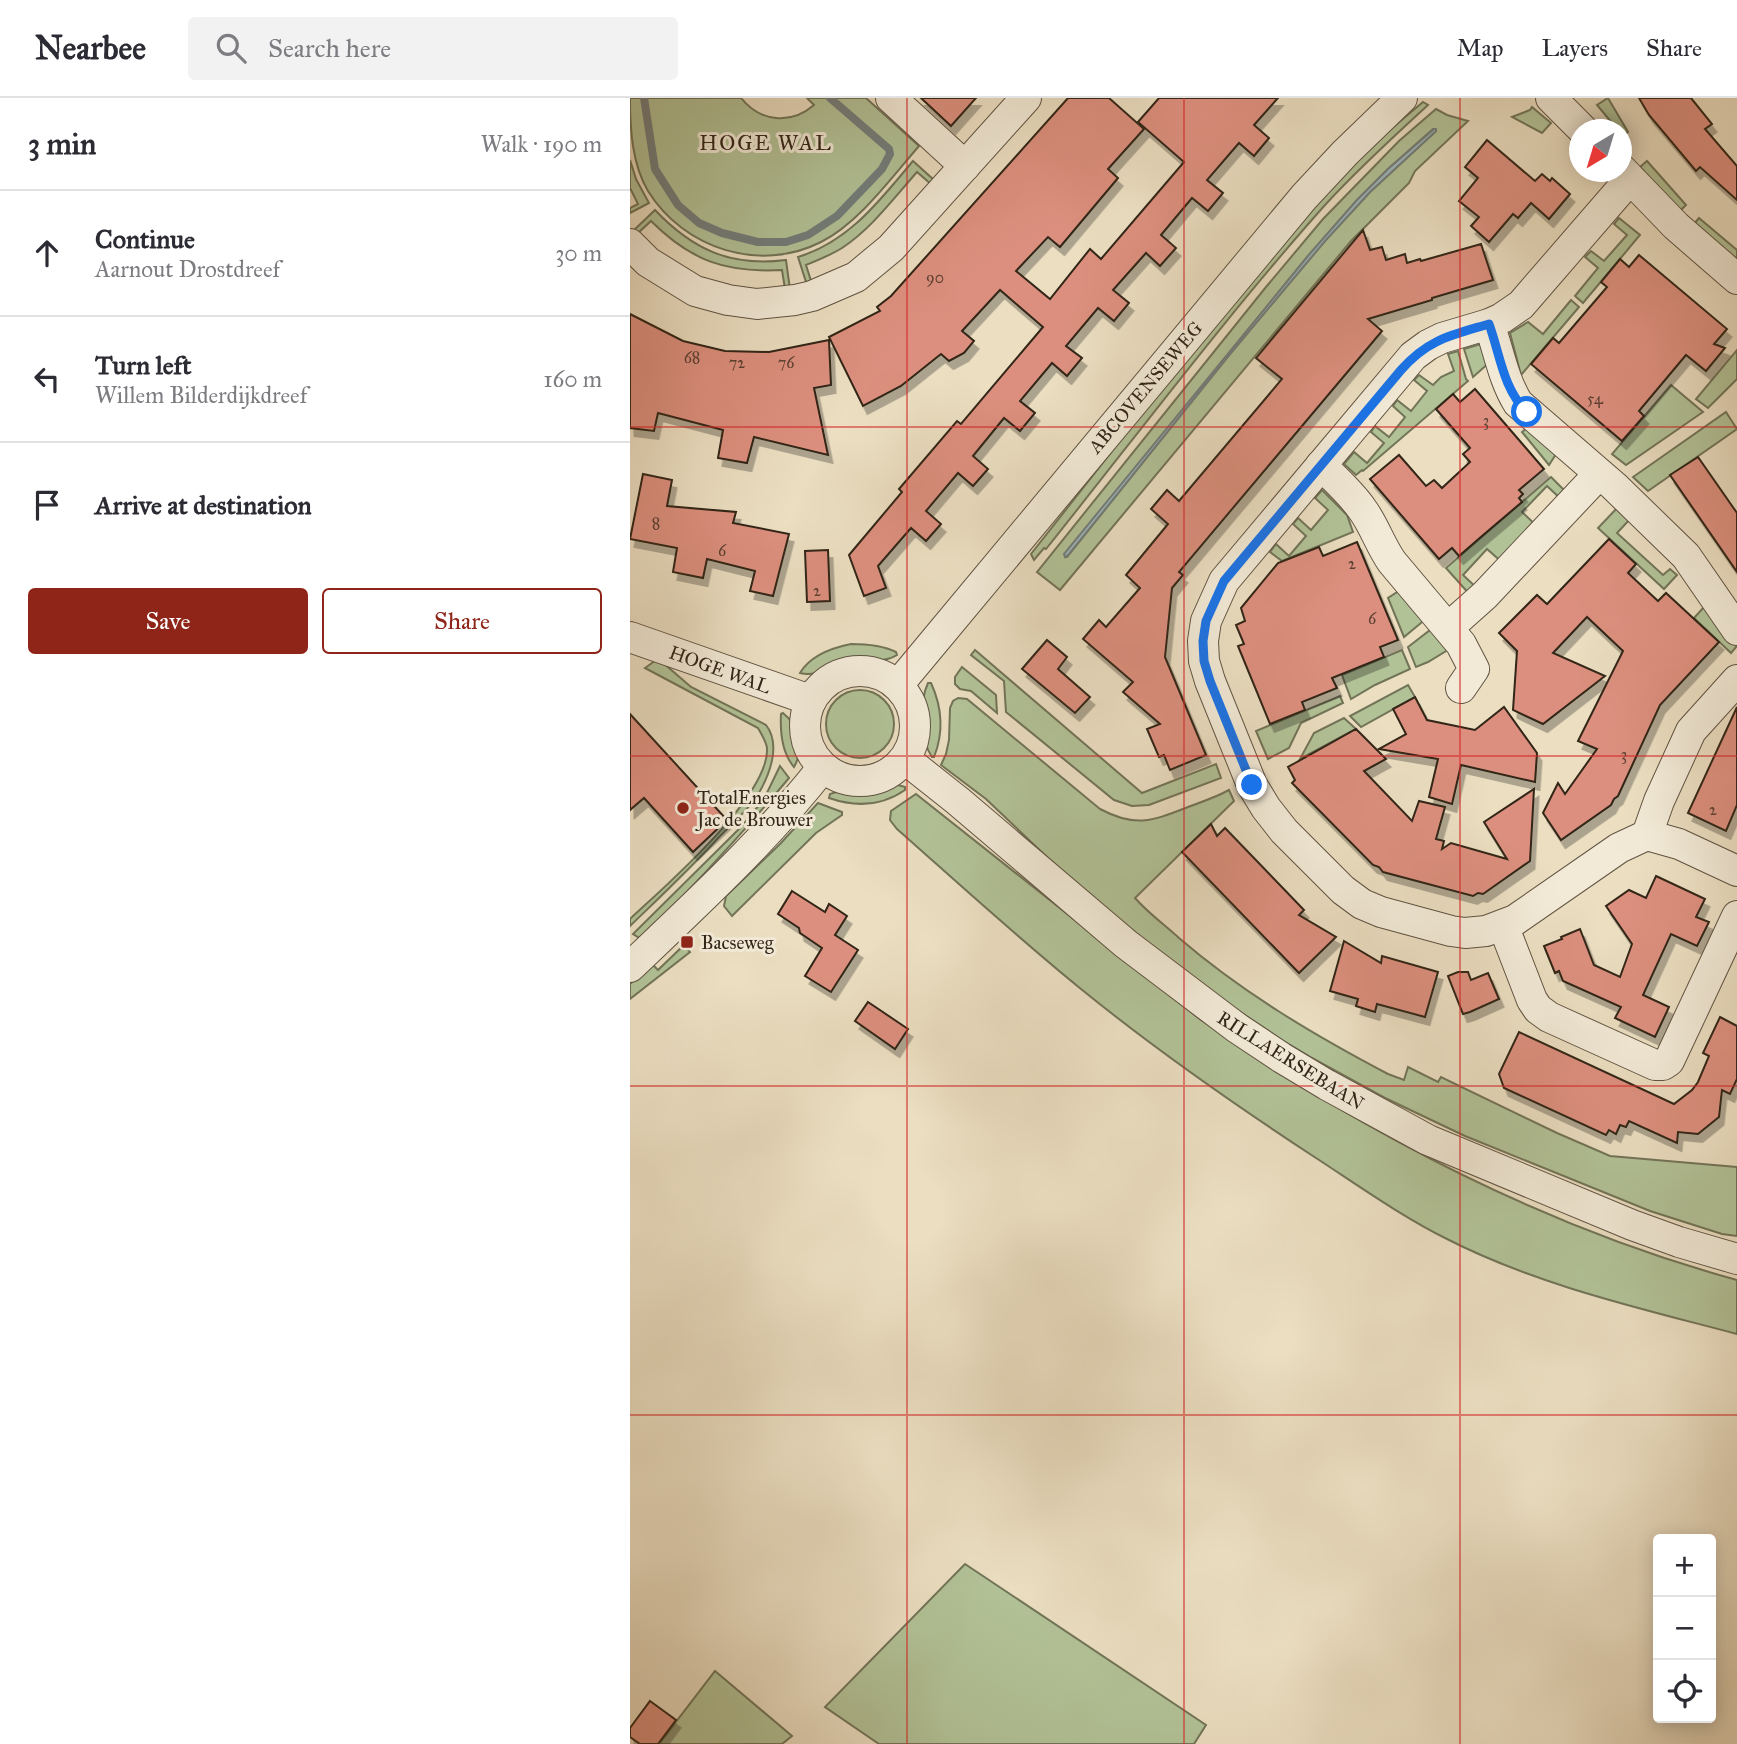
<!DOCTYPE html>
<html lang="en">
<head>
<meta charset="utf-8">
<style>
  :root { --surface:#fff; --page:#f2f2f3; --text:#2b2b33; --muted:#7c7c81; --line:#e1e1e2; --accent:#8f2418 }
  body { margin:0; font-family:"IM FELL Great Primer",serif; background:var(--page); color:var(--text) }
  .controls { position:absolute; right:21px; bottom:21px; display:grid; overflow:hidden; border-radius:7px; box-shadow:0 4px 18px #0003 }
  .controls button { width:63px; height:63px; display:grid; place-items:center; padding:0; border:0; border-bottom:2px solid var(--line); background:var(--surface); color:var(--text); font:35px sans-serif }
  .compass { position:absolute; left:939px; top:21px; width:63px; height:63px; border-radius:50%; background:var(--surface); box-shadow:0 4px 18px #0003; rotate:218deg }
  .stop { position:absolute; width:21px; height:21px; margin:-16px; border:5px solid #1a73e8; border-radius:50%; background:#fff }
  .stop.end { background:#1a73e8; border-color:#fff; box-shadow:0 2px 7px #0008 }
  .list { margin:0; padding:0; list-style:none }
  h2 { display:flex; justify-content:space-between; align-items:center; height:91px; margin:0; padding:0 28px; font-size:30px }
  h2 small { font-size:23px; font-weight:400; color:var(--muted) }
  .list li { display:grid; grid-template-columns:46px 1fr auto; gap:21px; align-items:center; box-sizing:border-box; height:126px; padding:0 28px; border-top:2px solid var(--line) }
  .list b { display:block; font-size:26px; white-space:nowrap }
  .list p { margin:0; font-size:23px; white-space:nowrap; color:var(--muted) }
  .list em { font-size:23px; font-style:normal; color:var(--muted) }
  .actions { display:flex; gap:14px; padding:21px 28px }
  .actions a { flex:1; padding:16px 0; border:2px solid var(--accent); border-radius:7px; text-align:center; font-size:24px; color:var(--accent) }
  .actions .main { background:var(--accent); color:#fff }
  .icon { flex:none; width:38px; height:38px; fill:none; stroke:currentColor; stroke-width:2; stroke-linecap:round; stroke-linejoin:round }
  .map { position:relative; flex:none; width:1107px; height:1646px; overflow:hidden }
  header { display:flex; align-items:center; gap:42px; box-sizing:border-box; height:98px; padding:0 35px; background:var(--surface); border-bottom:2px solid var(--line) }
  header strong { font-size:33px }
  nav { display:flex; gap:38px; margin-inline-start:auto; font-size:24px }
  .search { width:490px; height:63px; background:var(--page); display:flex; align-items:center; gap:18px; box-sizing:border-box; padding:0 24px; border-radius:7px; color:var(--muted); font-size:26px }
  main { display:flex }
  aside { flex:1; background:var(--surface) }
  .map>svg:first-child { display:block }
  .green { fill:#b2c297; stroke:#727458; stroke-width:2; fill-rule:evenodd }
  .water { fill:#9fb9bf; stroke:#737e7c; stroke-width:2 }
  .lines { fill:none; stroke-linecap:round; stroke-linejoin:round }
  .stream { stroke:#737e7c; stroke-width:8 }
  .building { fill:#dc8f7e; stroke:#312518; stroke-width:2; filter:url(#shadow) }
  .minor-casing { stroke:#605342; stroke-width:32 }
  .minor { stroke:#f2ead7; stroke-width:30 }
  .route { stroke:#1a73e8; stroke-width:9 }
  .grid { fill:none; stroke:#d62828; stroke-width:2; stroke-opacity:0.55 }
  .poi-dot { fill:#8f2418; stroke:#f2ead7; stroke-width:2.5 }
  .labels { text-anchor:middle; stroke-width:6; stroke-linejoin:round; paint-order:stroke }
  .number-label { font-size:16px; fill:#5c4032 }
  .street-label { font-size:19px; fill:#312518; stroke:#f2ead7 }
  .poi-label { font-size:19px; fill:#312518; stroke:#f2ead7; text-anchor:start }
  .neighbourhood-label { font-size:21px; letter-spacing:2px; fill:#312518; stroke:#f2ead7 }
</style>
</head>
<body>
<header>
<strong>Nearbee</strong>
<div class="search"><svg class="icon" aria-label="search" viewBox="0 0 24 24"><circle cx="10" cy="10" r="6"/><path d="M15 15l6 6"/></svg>Search here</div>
<nav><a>Map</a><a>Layers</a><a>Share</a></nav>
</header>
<main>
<aside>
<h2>3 min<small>Walk · 190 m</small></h2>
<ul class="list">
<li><svg class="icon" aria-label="ahead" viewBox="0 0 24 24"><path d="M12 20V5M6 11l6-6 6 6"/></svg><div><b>Continue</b><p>Aarnout Drostdreef</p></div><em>30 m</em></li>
<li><svg class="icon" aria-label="left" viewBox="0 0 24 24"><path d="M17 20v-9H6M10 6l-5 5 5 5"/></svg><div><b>Turn left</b><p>Willem Bilderdijkdreef</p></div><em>160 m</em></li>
<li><svg class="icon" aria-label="arrive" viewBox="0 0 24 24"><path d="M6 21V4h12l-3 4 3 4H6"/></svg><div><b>Arrive at destination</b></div></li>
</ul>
<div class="actions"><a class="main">Save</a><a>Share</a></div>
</aside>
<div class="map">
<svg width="1107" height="1646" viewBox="0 0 1107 1646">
  <defs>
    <filter id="shadow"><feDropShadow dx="4.5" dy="8" stdDeviation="0" flood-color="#0004"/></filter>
  </defs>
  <rect width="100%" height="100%" fill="#ebdec1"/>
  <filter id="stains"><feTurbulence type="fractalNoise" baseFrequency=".00286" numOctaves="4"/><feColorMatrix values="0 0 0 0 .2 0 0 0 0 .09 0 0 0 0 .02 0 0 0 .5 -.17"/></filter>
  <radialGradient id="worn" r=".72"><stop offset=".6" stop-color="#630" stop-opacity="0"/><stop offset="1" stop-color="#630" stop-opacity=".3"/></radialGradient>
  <g class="green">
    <path d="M 0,0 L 111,0 C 130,24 161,27 184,7 L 177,0 L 236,0 L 289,48 C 262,79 228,126 191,144 C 130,175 54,151 18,93 C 2,66 0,31 0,0 Z"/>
    <path d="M 978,0 L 998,34 L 992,38 L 992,32 L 987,31 L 967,7 Z"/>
    <path d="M 793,4 L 798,7 C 763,39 727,72 695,107 C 597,217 508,336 416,451 L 414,450 L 404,462 L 401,456 L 587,220 L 672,118 L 742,47 Z"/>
    <path d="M 902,9 L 921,25 L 912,35 L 882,19 L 900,12 Z"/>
    <path d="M 806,11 L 817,17 L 838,23 L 785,73 L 779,85 L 721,143 L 430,492 L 407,474 L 636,189 L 693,121 L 769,43 ZM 803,31 L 806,31 L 806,33 L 740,94 L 695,143 L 600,256 L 437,459 L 435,459 L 435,456 L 678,158 L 727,102 L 758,71 Z"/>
    <path d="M 0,62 L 6,81 L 19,105 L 0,115 L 0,110 L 8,106 L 0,90 Z"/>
    <path d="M 283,63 L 305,83 L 302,87 L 287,74 C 264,100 241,131 212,150 C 201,157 188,162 176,167 L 182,186 L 177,187 L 168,159 C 219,144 250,102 283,63 Z"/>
    <path d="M 1017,63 L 1056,107 L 1050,113 L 1010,69 Z"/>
    <path d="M 25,112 C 63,152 101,169 156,162 L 160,191 L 155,191 L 152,172 C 96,175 61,163 21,123 L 7,136 L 4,132 Z"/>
    <path d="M 989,120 L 1010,137 L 953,205 L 945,198 L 968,170 L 955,159 L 961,153 L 974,163 L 997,137 L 984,126 Z"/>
    <path d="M 1069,120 L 1107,152 L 1107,163 L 1064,126 Z"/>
    <path d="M 941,202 L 949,209 L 891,277 L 880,235 L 898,224 L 913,236 Z"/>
    <path d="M 854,245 L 860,264 L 843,279 L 834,251 Z"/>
    <path d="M 1107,252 L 1107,281 L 1078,310 L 1066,301 Z"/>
    <path d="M 828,253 L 836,281 L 838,283 L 733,373 L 732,372 L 726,377 L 714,366 L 724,354 L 737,365 L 754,345 L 741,334 L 745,328 L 759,339 L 775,319 L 763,308 L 767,302 L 781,313 L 797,293 L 784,282 L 789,277 L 803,287 L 811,279 L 824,273 L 818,256 Z"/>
    <path d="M 1041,287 L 1073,314 L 996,367 L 982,356 Z"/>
    <path d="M 1096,314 L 1107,331 L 1018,393 L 1003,379 Z"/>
    <path d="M 899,328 L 928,353 L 919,367 L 892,334 Z"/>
    <path d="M 921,379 L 939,397 L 933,403 L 917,388 L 892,414 L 908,429 L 874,466 L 857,451 L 833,477 L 849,492 L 842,499 L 816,470 Z"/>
    <path d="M 692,392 L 717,417 L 723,434 L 652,463 L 640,454 L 646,446 L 659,458 L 676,438 L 663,426 L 668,420 L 681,432 L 698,412 L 685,400 Z"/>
    <path d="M 990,407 L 1002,419 L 987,435 L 1033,477 L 1040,471 L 1047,477 L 1034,491 L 968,430 Z"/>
    <path d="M 772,491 L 797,520 L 774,539 L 758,500 Z"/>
    <path d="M 1074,509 L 1080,509 L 1107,548 L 1101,555 L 1064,520 Z"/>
    <path d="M 804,529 L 821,550 L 798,564 L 786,569 L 778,549 Z"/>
    <path d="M 221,546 C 237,546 252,547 266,554 L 267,557 C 253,566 239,561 223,563 C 206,566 187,580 170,575 C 180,558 201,550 221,546 Z"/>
    <path d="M 345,552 L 512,695 L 586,666 L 591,680 L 519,707 L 502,708 L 484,702 L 376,614 L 374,583 L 341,557 Z"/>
    <path d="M 772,552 L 780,571 L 745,587 L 721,601 L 712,577 Z"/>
    <path d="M 26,562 L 32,564 L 61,589 L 136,627 C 151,646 140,675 130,693 C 120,710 105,723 91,737 C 62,769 31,798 0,828 L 0,821 C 34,789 140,698 137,650 C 136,643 132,637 128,630 L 15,570 Z"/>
    <path d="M 332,569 L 366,597 L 367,615 L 341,593 L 330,591 L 325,586 L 325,579 Z"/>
    <path d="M 298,585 L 301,585 C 312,609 314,634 304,659 L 302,659 C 290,642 289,604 298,585 Z"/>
    <path d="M 778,587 L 785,599 L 731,629 L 720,618 Z"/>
    <circle cx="230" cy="626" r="34"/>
    <path d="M 710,598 L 713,605 L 671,625 L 659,650 L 638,661 L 626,633 Z"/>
    <path d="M 328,600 L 337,601 L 470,711 C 506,730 522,723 558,709 C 572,704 586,699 599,692 L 604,703 L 505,800 C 518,815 535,827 549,840 C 613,895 684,937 758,976 L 774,982 L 778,969 L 808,984 L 811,979 L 927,1035 L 980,1058 L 1107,1069 L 1107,1138 L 1092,1136 L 1020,1113 L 835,1038 L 755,1000 L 682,960 L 652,942 L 563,882 L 437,778 L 356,701 L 311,667 L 316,656 L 319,642 L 320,610 L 323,603 Z"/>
    <path d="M 153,615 C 169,628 175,650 164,669 C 152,655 150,635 151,616 Z"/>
    <path d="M 714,620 L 726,631 L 670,661 L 684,635 Z"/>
    <path d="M 150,668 L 159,680 C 112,736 63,789 11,841 L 3,836 L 112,728 L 134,701 Z"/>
    <path d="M 254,686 L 268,687 L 275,689 L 275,692 C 252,708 225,709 199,700 L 200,696 L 216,691 Z"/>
    <path d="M 286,696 L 571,922 C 734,1035 914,1129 1107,1182 L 1107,1236 C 1009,1210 907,1187 817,1141 C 771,1118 729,1088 686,1060 C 605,1007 526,952 451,891 C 388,840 328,785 267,731 L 260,722 L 261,713 Z"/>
    <path d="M 188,705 L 212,714 L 212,717 L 186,735 L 102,818 L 94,808 L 96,798 L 150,746 Z"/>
    <path d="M 54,847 L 60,854 L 0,901 L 0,886 L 22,866 L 28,872 Z"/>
    <path d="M 335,1466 L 576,1627 L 564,1646 L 249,1646 L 195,1609 Z"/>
    <path d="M 85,1573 L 162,1638 L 152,1646 L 29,1646 Z"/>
  </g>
  <path class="water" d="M 804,31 L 806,31 L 806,33 L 740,94 L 695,143 L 600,256 L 439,456 L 435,459 L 434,456 L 678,158 L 727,102 L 758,71 Z"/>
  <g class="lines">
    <path class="stream" d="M 14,0 L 25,71 L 48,107 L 69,125 L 92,135 L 128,144 L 156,144 L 178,137 L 207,118 L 252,71 L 260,56 L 259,51 L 200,0"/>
  </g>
  <g class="building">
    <path d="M 291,0 L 346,0 L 321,28 Z"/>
    <path d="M 438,0 L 479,0 L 514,31 L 478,71 L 488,80 L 430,149 L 418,139 L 386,173 L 420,201 L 460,151 L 471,161 L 554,64 L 508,24 L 529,0 L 648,0 L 624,27 L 639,40 L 624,58 L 609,45 L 577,82 L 593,95 L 578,113 L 562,100 L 531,137 L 546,150 L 530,168 L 516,155 L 483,192 L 499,205 L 484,223 L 468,210 L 436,248 L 452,260 L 437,278 L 422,265 L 390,303 L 405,315 L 390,333 L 374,320 L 343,358 L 358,371 L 343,388 L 328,375 L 296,413 L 311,426 L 296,443 L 281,430 L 248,468 L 256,490 L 234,498 L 219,457 L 272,394 L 269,391 L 327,323 L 331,326 L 413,229 L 370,192 L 332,233 L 344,243 L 334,255 L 319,263 L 311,256 L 271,288 L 233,308 L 199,239 L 250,213 L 247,209 L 261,198 Z"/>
    <path d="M 1009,0 L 1061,0 L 1082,26 L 1075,31 L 1107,68 L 1107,102 L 1070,69 L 1066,73 L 1019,17 Z"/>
    <path d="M 857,42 L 905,83 L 912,76 L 920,83 L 922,80 L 940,96 L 919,121 L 901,105 L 888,120 L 883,116 L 859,144 L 841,128 L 849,119 L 829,103 L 848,80 L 835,69 Z"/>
    <path d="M 733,132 L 740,152 L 752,149 L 756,162 L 775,156 L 777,165 L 790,161 L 791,163 L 851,146 L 863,182 L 802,200 L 802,202 L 738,221 L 752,233 L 549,474 L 553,477 L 542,490 L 535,559 L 576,657 L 540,672 L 534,657 L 529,659 L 517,631 L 530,626 L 493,594 L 503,584 L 453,541 L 469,522 L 476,529 L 510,490 L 496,477 L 538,426 L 521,411 L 537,392 L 549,403 L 652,281 L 626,260 Z"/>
    <path d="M 1009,157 L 1097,231 L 1084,246 L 1095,250 L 1076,273 L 1056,257 L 1009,313 L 1014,318 L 992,343 L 901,266 L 923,240 L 929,245 L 977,189 L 971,184 L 990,161 L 999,169 Z"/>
    <path d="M 0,216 L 53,243 L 95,253 L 139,254 L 199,242 L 201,287 L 184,290 L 198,357 L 124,339 L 117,365 L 88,360 L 93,332 L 28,315 L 24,333 L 0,330 Z"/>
    <path d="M 845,291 L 914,371 L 889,392 L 893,396 L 889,400 L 892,404 L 852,438 L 829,458 L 822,450 L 809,461 L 740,381 L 769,357 L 796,388 L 804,382 L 812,390 L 840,364 L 833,356 L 840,350 L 806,311 L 823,296 L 830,304 Z"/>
    <path d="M 1068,359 L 1107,415 L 1107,474 L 1040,377 Z"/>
    <path d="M 13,376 L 42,382 L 37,408 L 106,414 L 103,425 L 159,436 L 143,498 L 120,493 L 125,473 L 77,461 L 73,480 L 43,474 L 47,450 L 0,441 Z"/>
    <path d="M 979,441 L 1006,466 L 998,475 L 1028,503 L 1036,495 L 1089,544 L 1030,607 L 988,698 L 984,701 L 981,707 L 931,742 L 913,715 L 928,685 L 935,696 L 967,651 L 948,643 L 993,553 L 957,519 L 923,555 L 975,578 L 913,626 L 883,612 L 887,553 L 869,535 L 907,497 L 917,506 Z"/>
    <path d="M 727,444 L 768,542 L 750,549 L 754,559 L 702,580 L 707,590 L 672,604 L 675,612 L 640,626 L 608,548 L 614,546 L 606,527 L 615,523 L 611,510 L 648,465 L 689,449 L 693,458 Z"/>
    <path d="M 198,452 L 200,503 L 177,504 L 175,453 Z"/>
    <path d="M 417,542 L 437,559 L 428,571 L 460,599 L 445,615 L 392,571 Z"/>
    <path d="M 785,599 L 797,622 L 845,632 L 874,609 L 907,655 L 905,684 L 831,667 L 822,706 L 799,699 L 808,661 L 749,651 L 776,636 L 763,611 Z"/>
    <path d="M 1107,609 L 1107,707 L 1096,733 L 1058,715 Z"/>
    <path d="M 0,616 L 97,722 L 63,754 L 14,700 L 0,712 Z"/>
    <path d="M 726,631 L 756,661 L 734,673 L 782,723 L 789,703 L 815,709 L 806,741 L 814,743 L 812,751 L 821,745 L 877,761 L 854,724 L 904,691 L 900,763 L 853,796 L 848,795 L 843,798 L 753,774 L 749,769 L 743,767 L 662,685 L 665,682 L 658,669 Z"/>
    <path d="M 581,726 L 587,738 L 595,730 L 674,812 L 669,817 L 706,839 L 669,875 L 552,754 Z"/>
    <path d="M 1026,778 L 1075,801 L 1066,819 L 1079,824 L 1067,848 L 1041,836 L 1013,897 L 1039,909 L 1025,939 L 985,920 L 991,909 L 933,883 L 929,873 L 925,875 L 914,848 L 932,841 L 931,839 L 950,831 L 964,867 L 990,879 L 1002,846 L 976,808 L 999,792 L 1016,800 Z"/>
    <path d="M 162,793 L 195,814 L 199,806 L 217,818 L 205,837 L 228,852 L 201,894 L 175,878 L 192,850 L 170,835 L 169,830 L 148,816 Z"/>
    <path d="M 714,843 L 751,865 L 752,858 L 808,874 L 795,919 L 747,906 L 745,914 L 726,908 L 728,901 L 700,893 Z"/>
    <path d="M 828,874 L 838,874 L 841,882 L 858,875 L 869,901 L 840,914 L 833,916 L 818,878 Z"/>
    <path d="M 238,904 L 278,931 L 265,951 L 225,923 Z"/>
    <path d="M 1090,919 L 1107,928 L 1107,981 L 1100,996 L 1092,992 L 1089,1019 L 1068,1036 L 1048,1034 L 1047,1045 L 999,1023 L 996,1029 L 990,1027 L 986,1036 L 979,1032 L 976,1037 L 874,990 L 869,976 L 889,934 L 1044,1006 L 1062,992 L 1068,984 L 1079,958 L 1073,955 Z"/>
    <path d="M 20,1603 L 46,1622 L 28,1646 L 10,1646 L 0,1639 L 0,1630 Z"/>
  </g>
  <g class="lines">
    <g class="minor-casing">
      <g id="minor">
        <path d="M 261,0 L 335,68"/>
        <path d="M 921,0 L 953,32"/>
        <path d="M 992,72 L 1046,128 L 1107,181"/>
        <path d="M 1000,81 L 891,207 L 872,220 L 859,226 L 812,240 L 798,247 L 783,258 L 594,483 L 576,523 L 573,543 L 574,563 L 580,583 L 622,687 L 636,710 L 654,733 L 713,792 L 732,806 L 751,814 L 821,833 L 835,835 L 856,833 L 885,822 L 989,750 L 1017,737 L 1049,746 L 1107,773"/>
        <path d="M 0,146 L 18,164 L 65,193 L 98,202 L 127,206 L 165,202 L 182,198 L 226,179 L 261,150 L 396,0"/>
        <path d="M 859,226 C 869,253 873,281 888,305 L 984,388 L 1056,458 L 1107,532"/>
        <path d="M 691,367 C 705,381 721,395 732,411 C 744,427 750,447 762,464 L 831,546 L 844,571 L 831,590"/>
        <path d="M 818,530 L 855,497 L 969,376"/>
        <path d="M 0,539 L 180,602"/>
        <circle cx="230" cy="628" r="55"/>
        <path d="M 268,587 L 674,99 L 715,55 L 772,0"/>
        <path d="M 275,661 L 328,703 L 496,846 L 607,930 L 652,960 L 697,987 L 798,1042 L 1002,1127 L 1049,1144 L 1107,1161"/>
        <path d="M 1017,737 L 1029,703 L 1061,633 L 1107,582"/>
        <path d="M 873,827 L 902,902 L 908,911 L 919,919 L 1025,967 L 1033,967 L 1039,963 L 1107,818"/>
        <path d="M 0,869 C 67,805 136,742 193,669"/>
      </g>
    </g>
    <use href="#minor" class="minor"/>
  </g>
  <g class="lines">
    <path class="route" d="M 622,687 L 580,583 L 574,563 L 573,543 L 576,523 L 594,483 L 771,272 C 798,241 822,237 859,226 C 870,256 873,291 897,314"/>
  </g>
  <path class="grid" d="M 277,0 L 277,1646M 554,0 L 554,1646M 830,0 L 830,1646M 0,329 L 1107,329M 0,658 L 1107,658M 0,988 L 1107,988M 0,1317 L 1107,1317"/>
  <g class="poi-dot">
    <circle cx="53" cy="710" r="7"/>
    <rect x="50" y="837" width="14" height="14" rx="3.5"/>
  </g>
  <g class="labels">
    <g class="number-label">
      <text x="305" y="185">90</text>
      <text x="62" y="265">68</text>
      <text x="107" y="270">72</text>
      <text x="156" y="270">76</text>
      <text x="965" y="306">54</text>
      <text x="856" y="328">3</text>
      <text x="26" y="431">8</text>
      <text x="92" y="458">6</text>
      <text x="722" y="471">2</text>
      <text x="187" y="498">2</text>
      <text x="742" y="526">6</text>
      <text x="994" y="662">3</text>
      <text x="1083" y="717">2</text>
    </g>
    <g class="street-label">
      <text transform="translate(515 289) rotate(-50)" y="7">ABCOVENSEWEG</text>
      <text transform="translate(90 571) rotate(20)" y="7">HOGE WAL</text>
      <text transform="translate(661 962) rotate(32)" y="7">RILLAERSEBAAN</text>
    </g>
    <g class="poi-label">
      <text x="67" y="706">TotalEnergies<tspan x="67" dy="22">Jac de Brouwer</tspan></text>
      <text x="71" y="851">Bacseweg</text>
    </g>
    <g class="neighbourhood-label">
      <text x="136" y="52">HOGE WAL</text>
    </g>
  </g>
  <rect width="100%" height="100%" filter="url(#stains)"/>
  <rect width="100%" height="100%" fill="url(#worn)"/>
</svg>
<div class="controls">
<button>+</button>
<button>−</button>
<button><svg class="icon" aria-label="locate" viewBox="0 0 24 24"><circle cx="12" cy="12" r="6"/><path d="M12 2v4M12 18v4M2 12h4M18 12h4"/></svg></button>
</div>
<svg class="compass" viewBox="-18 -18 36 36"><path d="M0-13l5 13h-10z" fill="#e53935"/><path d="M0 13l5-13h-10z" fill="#7c7c81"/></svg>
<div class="stop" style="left:897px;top:314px"></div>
<div class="stop end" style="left:622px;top:687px"></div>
</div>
</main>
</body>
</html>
